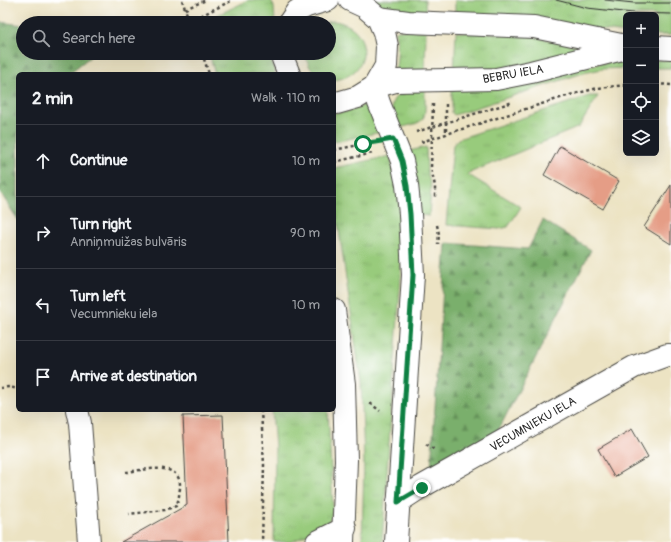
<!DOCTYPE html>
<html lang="en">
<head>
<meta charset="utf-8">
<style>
  :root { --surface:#171b24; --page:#20242c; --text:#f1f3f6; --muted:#9ea1a6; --line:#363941 }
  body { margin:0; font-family:Pangolin,sans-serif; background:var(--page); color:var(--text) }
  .controls { position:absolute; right:12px; top:12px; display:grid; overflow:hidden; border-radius:6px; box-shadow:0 4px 16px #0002 }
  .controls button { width:36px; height:36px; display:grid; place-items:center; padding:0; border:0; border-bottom:1px solid var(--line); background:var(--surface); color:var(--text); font:20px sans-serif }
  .stop { position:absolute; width:12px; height:12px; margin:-9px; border:3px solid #0b8043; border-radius:50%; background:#fff }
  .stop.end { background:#0b8043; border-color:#fff; box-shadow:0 1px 4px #0008 }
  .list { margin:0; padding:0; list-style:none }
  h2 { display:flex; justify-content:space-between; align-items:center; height:52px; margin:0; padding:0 16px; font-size:17px }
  h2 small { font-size:13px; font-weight:400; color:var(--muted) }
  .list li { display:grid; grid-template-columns:26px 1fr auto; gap:12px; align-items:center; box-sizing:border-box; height:72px; padding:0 16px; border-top:1px solid var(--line) }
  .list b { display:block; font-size:15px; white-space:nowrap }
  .list p { margin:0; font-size:13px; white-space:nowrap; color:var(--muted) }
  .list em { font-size:13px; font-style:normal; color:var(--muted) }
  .icon { flex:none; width:22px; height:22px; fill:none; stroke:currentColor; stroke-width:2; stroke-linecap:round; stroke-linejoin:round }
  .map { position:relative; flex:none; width:671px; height:542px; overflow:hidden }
  .search { position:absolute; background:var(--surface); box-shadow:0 4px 16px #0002; left:16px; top:16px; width:320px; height:44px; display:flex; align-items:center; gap:10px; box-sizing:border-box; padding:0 14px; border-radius:22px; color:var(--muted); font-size:15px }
  .panel { position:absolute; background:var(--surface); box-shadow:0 4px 16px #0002; left:16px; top:72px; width:320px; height:340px; border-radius:6px }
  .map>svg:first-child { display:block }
  .grass { fill:url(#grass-tufts); stroke:#627b54 }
  .forest { fill:url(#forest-firs); stroke:#526d4c }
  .building { fill:#e59d86 }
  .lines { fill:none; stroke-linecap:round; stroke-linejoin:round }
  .minor-casing { stroke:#484742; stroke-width:24 }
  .path { stroke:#484742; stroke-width:2.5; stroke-dasharray:3 3; stroke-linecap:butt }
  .minor { stroke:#fff; stroke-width:22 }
  .tram { stroke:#2b2b2b; stroke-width:1 }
  .route { stroke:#0b8043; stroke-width:5 }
  .labels { text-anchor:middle; stroke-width:3; stroke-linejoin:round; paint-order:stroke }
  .street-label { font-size:12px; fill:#2b2b2b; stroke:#fff }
</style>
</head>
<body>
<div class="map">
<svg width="671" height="542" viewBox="0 0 671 542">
  <defs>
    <pattern id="grass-tufts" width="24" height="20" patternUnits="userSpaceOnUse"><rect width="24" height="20" fill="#98cb7c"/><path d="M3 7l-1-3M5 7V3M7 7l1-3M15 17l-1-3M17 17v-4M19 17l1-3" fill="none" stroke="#83ae6b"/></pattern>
    <pattern id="forest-firs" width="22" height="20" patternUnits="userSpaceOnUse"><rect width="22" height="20" fill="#7aaf6c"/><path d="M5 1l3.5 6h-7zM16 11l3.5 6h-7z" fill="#648f59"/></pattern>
  </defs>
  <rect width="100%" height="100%" fill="#fff"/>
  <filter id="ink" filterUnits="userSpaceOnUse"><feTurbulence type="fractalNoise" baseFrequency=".025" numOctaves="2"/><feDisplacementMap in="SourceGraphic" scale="8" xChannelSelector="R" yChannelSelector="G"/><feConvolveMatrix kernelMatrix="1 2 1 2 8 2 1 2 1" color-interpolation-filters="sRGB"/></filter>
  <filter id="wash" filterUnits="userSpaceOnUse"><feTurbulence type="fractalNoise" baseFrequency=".012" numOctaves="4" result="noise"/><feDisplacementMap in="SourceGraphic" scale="16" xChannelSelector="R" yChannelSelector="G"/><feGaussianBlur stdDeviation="0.9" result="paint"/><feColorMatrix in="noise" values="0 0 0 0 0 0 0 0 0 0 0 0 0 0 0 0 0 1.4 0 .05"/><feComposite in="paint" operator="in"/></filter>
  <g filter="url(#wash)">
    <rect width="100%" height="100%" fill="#ece3c3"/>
    <g class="grass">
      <path d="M 249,0 L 271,0 L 274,7 L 275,23 L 201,23 Z"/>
      <path d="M 374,0 L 425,0 L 426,14 L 385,8 Z"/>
      <path d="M 455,0 L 671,0 L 671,35 L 656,35 L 656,15 L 626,15 L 626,33 L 590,28 L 455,16 Z"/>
      <path d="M 333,21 C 374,25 373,76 334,80 L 334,74 C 314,74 312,75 305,55 L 305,53 L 329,53 L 329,23 L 323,23 Z"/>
      <path d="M 398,30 L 426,31 L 425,72 L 396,71 C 395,67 397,63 397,58 C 398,49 397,41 395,32 Z"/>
      <path d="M 456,32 L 520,34 L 589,48 L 516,67 L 454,72 Z"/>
      <path d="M 209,53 L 270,53 L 275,74 L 215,74 Z"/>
      <rect x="656" y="60" width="15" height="8"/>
      <path d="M 626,61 L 626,68 L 602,69 L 583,73 L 454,115 L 452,113 L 452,90 L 609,62 Z"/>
      <path d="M 425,90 C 425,121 429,122 397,128 C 395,122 393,116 392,110 C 390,90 412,91 425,90 Z"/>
      <path d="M 589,96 L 598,96 L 579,127 L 467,174 L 521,207 L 508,227 L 499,229 L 446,225 L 453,145 L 458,139 Z"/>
      <path d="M 366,104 L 370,104 L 381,132 L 334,142 L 334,113 C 346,113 355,110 366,104 Z"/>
      <path d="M 426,147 L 427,171 L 431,187 L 429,216 L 419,215 L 405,152 Z"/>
      <path d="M 390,156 L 399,192 L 401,275 L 382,542 L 362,542 L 364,460 L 361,382 L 334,196 L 334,168 Z"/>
      <path d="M 272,410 L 328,410 L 333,507 L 331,518 L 323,528 L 291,542 L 274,542 L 275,447 Z"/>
    </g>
    <g class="forest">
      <path d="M 0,22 L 23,25 L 23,53 L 95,53 L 68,74 L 18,74 L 18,114 L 16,115 L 18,119 L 18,220 L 0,192 Z"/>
      <path d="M 543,220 L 591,250 L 497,433 L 431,467 L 446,243 L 528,249 Z"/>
    </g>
    <g id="blocks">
      <g class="building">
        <path d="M 560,146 L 619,181 L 603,209 L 544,175 Z"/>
        <path d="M 671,185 L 671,244 L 644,227 Z"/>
        <path d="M 223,415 L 229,542 L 121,542 L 187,505 L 183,416 Z"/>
        <path d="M 632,429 L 648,457 L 614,477 L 598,449 Z"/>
      </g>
    </g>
  </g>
  <g filter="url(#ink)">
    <use href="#blocks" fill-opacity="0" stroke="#484742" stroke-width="1"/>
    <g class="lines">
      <g class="minor-casing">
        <g id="minor">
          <path d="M 378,18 L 408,22 L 534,27 L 626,46"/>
          <path d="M 289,23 L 297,11 L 307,6 L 328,0"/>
          <path d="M 656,47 L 671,48"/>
          <path d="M 283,53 L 283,59 L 289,74"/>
          <path d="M 374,87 L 379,103 L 402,161 L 407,185 L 410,214 L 413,275 L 396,542"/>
          <path d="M 374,87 L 396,81 L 496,79 L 531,72 L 626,48"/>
          <path d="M 334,102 L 337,103 L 358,97 L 374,87 L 386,66 L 387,46 L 384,32 L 378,18 L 365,7 L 350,0"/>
          <path d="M 334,310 L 344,384 L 346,460 L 343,542"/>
          <path d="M 77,410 L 80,423 L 89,542"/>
          <path d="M 398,502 L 421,487 L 634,367 L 667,355 L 671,355"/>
          <path d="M 317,542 L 345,528"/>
        </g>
      </g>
      <g class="path">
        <path d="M 182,0 L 190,23"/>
        <path d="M 185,9 L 206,0"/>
        <path d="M 190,21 L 233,0"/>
        <path d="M 202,53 L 209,74"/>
        <path d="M 656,84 L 671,85"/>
        <path d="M 433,104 L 431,168 L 435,186 L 435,197"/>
        <path d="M 446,104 L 446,135"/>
        <path d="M 416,132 L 513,102"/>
        <path d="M 421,142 L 570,95 L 598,88 L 626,85"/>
        <path d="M 334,150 L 369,143"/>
        <path d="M 334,162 L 373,153"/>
        <path d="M 437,225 L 439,234 L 438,244"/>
        <path d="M 0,388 L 9,387 L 18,389"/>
        <path d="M 370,403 L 380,411"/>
        <path d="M 261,410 L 264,465 L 262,542"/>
        <path d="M 426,444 L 435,450"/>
        <path d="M 126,472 C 144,470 182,460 180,488 C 179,495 179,500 176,506 L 165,510 L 129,514"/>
      </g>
      <use href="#minor" class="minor"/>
      <g class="tram">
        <path d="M 556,0 L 587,8 L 633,13 L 671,14"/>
        <path d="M 605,0 L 634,3 L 671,3"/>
      </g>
    </g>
  </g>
  <g class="lines" filter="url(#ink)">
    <path class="route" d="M 363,144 L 393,139 L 402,161 L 407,186 L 410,214 L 413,275 L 398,502 L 422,488"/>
  </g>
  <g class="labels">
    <g class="street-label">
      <text transform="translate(513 74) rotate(-10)" y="4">BEBRU IELA</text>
      <text transform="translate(533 424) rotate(-30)" y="4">VECUMNIEKU IELA</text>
    </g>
  </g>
</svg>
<div class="controls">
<button>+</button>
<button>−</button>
<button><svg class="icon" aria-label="locate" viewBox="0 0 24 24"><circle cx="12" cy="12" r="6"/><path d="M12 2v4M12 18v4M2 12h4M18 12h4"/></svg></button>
<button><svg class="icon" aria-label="layers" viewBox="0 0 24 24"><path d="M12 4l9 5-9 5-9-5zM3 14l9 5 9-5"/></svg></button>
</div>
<div class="stop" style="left:363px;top:144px"></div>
<div class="stop end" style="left:422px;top:488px"></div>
<div class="search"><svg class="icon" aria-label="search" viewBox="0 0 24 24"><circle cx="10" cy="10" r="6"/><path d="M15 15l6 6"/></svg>Search here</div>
<section class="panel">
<h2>2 min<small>Walk · 110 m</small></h2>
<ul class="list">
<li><svg class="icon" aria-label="ahead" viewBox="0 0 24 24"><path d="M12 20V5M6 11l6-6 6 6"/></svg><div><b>Continue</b></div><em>10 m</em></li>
<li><svg class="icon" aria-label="right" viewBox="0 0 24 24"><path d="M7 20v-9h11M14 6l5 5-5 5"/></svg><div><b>Turn right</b><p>Anniņmuižas bulvāris</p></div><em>90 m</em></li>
<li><svg class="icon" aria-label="left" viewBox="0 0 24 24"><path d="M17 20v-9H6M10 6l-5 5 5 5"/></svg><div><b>Turn left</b><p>Vecumnieku iela</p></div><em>10 m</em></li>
<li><svg class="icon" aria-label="arrive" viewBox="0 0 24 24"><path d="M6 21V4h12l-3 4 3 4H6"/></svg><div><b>Arrive at destination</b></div></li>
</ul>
</section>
</div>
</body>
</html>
